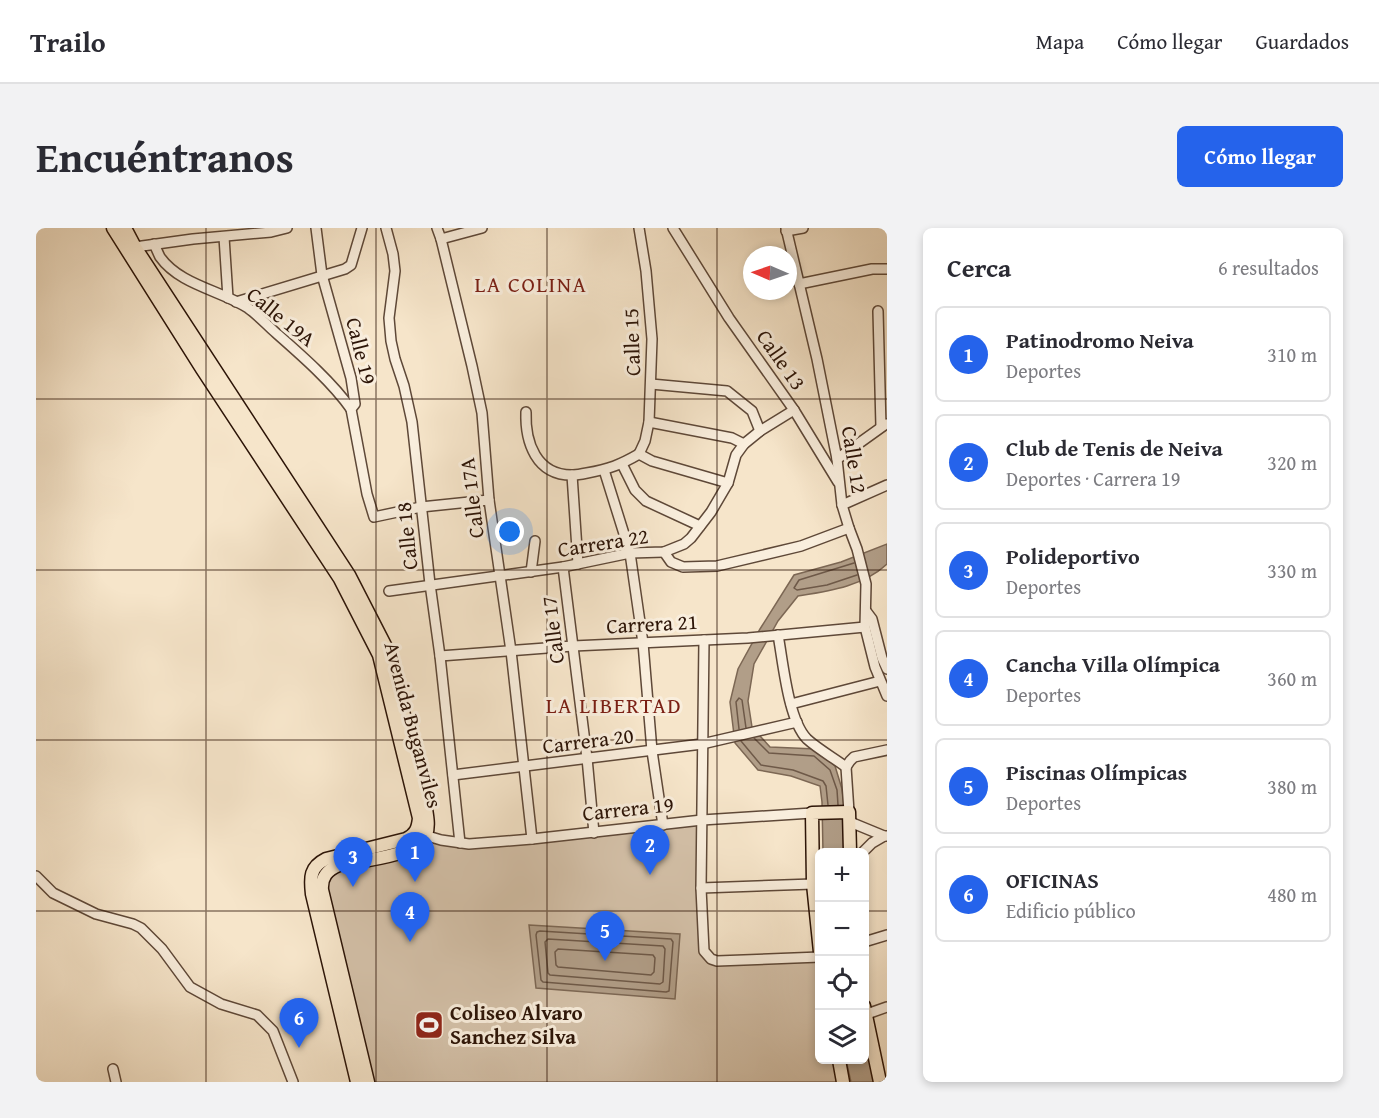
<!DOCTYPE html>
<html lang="es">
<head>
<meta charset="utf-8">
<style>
  :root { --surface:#fff; --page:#f2f2f3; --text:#2b2b33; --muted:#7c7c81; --line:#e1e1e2; --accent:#2563eb }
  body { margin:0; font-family:"Gentium Book Plus",serif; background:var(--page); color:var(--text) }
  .controls { position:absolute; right:18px; bottom:18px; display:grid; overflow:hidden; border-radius:9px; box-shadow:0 3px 9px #0003 }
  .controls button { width:54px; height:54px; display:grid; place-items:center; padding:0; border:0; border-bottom:2px solid var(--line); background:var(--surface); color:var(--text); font:30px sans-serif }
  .compass { position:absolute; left:707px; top:18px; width:54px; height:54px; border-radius:50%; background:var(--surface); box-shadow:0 3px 9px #0003; rotate:272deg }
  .you { position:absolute; left:474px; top:304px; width:21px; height:21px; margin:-15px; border:4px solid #fff; border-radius:50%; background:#1a73e8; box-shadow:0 0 0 9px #1a73e833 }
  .badge { display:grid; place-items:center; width:39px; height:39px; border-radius:50%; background:var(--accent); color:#fff; font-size:20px; font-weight:700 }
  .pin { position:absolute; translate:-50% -50px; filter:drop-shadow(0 2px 3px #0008) }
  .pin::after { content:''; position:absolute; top:32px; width:21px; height:18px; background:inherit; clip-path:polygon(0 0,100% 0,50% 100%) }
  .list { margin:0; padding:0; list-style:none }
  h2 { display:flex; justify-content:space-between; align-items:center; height:78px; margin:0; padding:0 24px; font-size:26px }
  h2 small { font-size:20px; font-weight:400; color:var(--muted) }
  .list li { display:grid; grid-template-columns:39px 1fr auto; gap:18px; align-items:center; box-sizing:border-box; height:96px; margin:0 12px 12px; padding:0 12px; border:2px solid var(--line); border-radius:9px }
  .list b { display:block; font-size:22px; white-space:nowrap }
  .list p { margin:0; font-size:20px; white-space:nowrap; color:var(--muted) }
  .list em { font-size:20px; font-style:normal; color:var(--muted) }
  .icon { flex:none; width:33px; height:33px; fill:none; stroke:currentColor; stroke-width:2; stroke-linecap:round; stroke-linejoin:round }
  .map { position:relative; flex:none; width:851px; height:854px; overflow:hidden; border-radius:9px }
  header { display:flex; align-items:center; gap:36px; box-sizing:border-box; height:84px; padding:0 30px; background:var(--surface); border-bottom:2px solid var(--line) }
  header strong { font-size:28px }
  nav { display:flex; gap:33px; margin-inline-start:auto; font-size:21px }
  .intro { display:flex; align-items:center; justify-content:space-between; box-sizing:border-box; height:144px; padding:0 36px }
  h1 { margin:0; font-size:42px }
  .button { padding:15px 27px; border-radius:9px; background:var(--accent); color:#fff; font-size:21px; font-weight:700 }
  main { display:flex; gap:36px; padding:0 36px }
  aside { flex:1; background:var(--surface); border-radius:9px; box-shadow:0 3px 9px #0003 }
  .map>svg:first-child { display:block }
  .green { fill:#d4c1a9; stroke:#806a58; stroke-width:1.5 }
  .water { fill:#b19e88; stroke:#7c6754; stroke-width:1.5 }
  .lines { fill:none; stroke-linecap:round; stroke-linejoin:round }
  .shore { stroke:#6e5948; stroke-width:1.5 }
  .minor-casing { stroke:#5e4838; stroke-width:12 }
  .major-casing { stroke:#2c1407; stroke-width:15 }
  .minor { stroke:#f9eedd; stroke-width:9 }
  .major { stroke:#f6e5ca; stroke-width:12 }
  .grid { fill:none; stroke:#2c1407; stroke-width:1.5; stroke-opacity:0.55 }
  .labels { text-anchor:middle; stroke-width:6; stroke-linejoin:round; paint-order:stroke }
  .street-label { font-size:21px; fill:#2c1407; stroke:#f9eedd }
  .poi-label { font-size:21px; font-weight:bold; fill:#2c1407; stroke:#f9eedd; text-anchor:start }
  .neighbourhood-label { font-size:22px; letter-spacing:1.5px; fill:#7a1f14; stroke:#f9eedd }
</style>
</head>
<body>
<header>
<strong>Trailo</strong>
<nav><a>Mapa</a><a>Cómo llegar</a><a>Guardados</a></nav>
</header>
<div class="intro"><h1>Encuéntranos</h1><a class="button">Cómo llegar</a></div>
<main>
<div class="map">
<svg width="851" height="854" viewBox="0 0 851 854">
  <rect width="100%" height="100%" fill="#f6e5ca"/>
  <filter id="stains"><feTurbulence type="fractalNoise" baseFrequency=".00333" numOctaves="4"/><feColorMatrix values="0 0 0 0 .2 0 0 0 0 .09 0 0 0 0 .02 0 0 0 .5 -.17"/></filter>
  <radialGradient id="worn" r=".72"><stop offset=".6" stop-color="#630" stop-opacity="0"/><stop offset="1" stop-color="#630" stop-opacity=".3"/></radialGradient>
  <path class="green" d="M 666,592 L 666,716 L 675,731 L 782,730 L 784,739 L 784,832 L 802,832 L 807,854 L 332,854 L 288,648 L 356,627 L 390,608 L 424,615 Z"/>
  <g class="water">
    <path d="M 851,316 L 851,336 C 828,358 793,363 762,368 L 742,393 L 718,436 L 712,473 L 716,499 L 734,519 L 780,521 L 799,538 L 806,561 L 811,601 L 812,624 L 787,624 L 786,574 L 784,558 L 755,548 L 722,542 L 699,515 L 694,474 L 702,441 L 724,401 L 758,347 L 805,334 Z"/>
    <path d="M 493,697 L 644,706 L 639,771 L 500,760 Z"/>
    <path d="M 829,805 L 838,854 L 815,854 L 810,832 L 828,832 Z"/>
  </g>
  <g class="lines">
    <g class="shore">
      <path d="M 818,335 L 763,352 L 758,360 L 761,362 L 791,357 L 821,347"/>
      <path d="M 703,501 L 700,474 L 703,470 L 706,472 L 710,500"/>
      <path d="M 718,510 L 733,525 L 778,528 L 794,542 L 801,562 L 802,577"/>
      <path d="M 705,513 L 725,537 L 757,542 L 787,553 L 790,558 L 792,577"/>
      <path d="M 504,703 L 635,711 L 637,714 L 633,763 L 630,764 L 507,754 L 505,752 L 500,707 L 501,704 Z"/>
      <path d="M 512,711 L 627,718 L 629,721 L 627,754 L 624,756 L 514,747 L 512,745 L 509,714 Z"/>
      <path d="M 522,721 L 617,727 L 619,730 L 618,744 L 615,747 L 522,739 L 520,737 L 519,724 Z"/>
    </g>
    <g class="minor-casing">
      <g id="minor">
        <path d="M 280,0 L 286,47 L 315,150 L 319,176 L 315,181 L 331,266 L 338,289 L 385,279 L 453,272"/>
        <path d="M 350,0 L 357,26 L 359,43 L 353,90 L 355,113 L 359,131 L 368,158 L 376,194 L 394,356 L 404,428 L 424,615"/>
        <path d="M 401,0 L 405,11 L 436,138 L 446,185 L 453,272 L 475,423 L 496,611"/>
        <path d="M 603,0 L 610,43 L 616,111 L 613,194 L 609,213 L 603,226"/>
        <path d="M 637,0 L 693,90 L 758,182 L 802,254"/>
        <path d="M 750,0 L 781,131 L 801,231 L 806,277 L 813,300 L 821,321 L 830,356 L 829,399 L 839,439 L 851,468"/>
        <path d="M 750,3 L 767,0"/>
        <path d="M 188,9 L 192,70"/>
        <path d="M 405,11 L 446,0"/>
        <path d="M 118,16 C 120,20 122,25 124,29 C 144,57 184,62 212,80 C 222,87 231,97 240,105 C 265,127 296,154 315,181"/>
        <path d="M 99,19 L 157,11 L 235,4 L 251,0"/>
        <path d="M 763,56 L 836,41 L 851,41"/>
        <path d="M 200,74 L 309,41 L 315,37 L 326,0"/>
        <path d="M 842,83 L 845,199"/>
        <path d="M 615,156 L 691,163 L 716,183 L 724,203"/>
        <path d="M 490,184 C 489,214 500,248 537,247 C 541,247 546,246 551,245 C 573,241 584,237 603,226"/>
        <path d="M 613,194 L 696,210 L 708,216"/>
        <path d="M 603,226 L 616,233 L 692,255"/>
        <path d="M 801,231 L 850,196"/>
        <path d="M 586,236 L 599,262 L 610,273 L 664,298"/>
        <path d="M 568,242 L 594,325 L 607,415 L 616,523 L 627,597"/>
        <path d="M 536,247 L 542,336"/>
        <path d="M 806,277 L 851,257"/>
        <path d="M 628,324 L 635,334 L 647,339 L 681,338 L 765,318 L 813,300"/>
        <path d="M 527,339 L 551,530 L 558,605"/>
        <path d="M 495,344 L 499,313"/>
        <path d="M 353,363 L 527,339 L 594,325 L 628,324 L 648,316 L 655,310 L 675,284 L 692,255 L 700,227 L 708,216 L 724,203 L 758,182"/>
        <path d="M 830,383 L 836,391 L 846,430 L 851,441"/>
        <path d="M 742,407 C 747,433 752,492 771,511 C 782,521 798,530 810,539"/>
        <path d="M 668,412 L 665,660 L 668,723 L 675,731 L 681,733 L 784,729"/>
        <path d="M 404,428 L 537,418 L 712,410 L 829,399"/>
        <path d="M 755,476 L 844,453"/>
        <path d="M 810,539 L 814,533 L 818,529 L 851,522"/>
        <path d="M 810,539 L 813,584"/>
        <path d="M 417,547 L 666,516 L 761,494"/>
        <path d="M 814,594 L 848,608 L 851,608"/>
        <path d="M 385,606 L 405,612 L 433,616 L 496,611 L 666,592 L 776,585"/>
        <path d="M 827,624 L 836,615 L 848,608"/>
        <path d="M 0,648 L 17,665 L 60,686 L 97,696 L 105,700 L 126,721 L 154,759 L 185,776 L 221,787 L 237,803 L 257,854"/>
        <path d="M 665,660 L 777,656"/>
        <path d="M 828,714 L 851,707"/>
        <path d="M 831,786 L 851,779"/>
        <path d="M 77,841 L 80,854"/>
      </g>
    </g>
    <g class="major-casing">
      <g id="major">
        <path d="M 77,0 L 166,141 L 304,351 L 343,427 L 383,590 C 382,600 380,606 370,611 L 290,631 C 274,639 274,649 276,666 L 321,854"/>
        <path d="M 89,0 L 99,19 L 313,347 L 353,425 L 389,574 C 390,584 394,596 390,607 C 382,628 323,633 303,637 C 291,642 285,649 286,662 L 332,854"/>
        <path d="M 784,724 L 777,656 L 776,585 L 813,584 L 814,624"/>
        <path d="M 828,778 L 844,854"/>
        <path d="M 803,832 L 807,854"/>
      </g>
    </g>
    <use href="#minor" class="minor"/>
    <use href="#major" class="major"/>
  </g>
  <path class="grid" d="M 170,0 L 170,854M 340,0 L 340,854M 511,0 L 511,854M 681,0 L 681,854M 0,171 L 851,171M 0,342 L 851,342M 0,512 L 851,512M 0,683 L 784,683M 828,683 L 851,683"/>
  <defs>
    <g id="stadium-square" transform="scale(1.5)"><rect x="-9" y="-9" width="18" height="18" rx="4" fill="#8f2418" stroke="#f9eedd"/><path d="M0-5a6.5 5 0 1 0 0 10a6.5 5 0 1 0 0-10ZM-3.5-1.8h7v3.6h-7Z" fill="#fff"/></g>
  </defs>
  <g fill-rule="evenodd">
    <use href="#stadium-square" x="393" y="797"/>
  </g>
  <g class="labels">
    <g class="street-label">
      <text transform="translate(245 89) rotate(39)" y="7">Calle 19A</text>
      <text transform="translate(596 114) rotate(-92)" y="7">Calle 15</text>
      <text transform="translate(325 123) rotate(76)" y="7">Calle 19</text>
      <text transform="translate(745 132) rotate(55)" y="7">Calle 13</text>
      <text transform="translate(818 232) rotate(81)" y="7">Calle 12</text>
      <text transform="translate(436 270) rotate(-97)" y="7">Calle 17A</text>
      <text transform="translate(371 308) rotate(-96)" y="7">Calle 18</text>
      <text transform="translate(567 315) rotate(-9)" y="7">Carrera 22</text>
      <text transform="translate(616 396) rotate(-3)" y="7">Carrera 21</text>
      <text transform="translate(517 402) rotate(-97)" y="7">Calle 17</text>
      <text transform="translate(377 497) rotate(75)" y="7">Avenida Buganviles</text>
      <text transform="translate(552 513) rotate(-7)" y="7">Carrera 20</text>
      <text transform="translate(592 581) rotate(-6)" y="7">Carrera 19</text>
    </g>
    <g class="poi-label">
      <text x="414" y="792">Coliseo Alvaro<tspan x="414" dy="24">Sanchez Silva</tspan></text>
    </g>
    <g class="neighbourhood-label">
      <text x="495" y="64">LA COLINA</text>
      <text x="578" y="485">LA LIBERTAD</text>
    </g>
  </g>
  <rect width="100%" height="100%" filter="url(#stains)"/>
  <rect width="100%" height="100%" fill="url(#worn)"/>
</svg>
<div class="controls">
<button>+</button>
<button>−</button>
<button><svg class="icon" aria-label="locate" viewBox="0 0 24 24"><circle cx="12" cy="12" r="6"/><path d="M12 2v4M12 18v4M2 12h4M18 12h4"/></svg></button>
<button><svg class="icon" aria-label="layers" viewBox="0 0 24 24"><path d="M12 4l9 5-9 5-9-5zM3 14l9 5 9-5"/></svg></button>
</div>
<svg class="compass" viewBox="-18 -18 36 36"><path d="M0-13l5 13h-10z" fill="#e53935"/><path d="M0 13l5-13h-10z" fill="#7c7c81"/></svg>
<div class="you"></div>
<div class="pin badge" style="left:379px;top:654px">1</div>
<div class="pin badge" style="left:614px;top:647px">2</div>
<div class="pin badge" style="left:317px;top:659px">3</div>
<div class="pin badge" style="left:374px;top:714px">4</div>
<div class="pin badge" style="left:569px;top:733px">5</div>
<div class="pin badge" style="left:263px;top:820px">6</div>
</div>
<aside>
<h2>Cerca<small>6 resultados</small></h2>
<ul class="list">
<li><span class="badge">1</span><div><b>Patinodromo Neiva</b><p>Deportes</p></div><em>310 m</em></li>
<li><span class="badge">2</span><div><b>Club de Tenis de Neiva</b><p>Deportes · Carrera 19</p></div><em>320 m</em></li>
<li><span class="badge">3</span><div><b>Polideportivo</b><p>Deportes</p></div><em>330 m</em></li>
<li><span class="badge">4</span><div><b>Cancha Villa Olímpica</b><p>Deportes</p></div><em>360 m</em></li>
<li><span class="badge">5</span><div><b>Piscinas Olímpicas</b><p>Deportes</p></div><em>380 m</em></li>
<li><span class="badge">6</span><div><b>OFICINAS</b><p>Edificio público</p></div><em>480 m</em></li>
</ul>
</aside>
</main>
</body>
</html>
